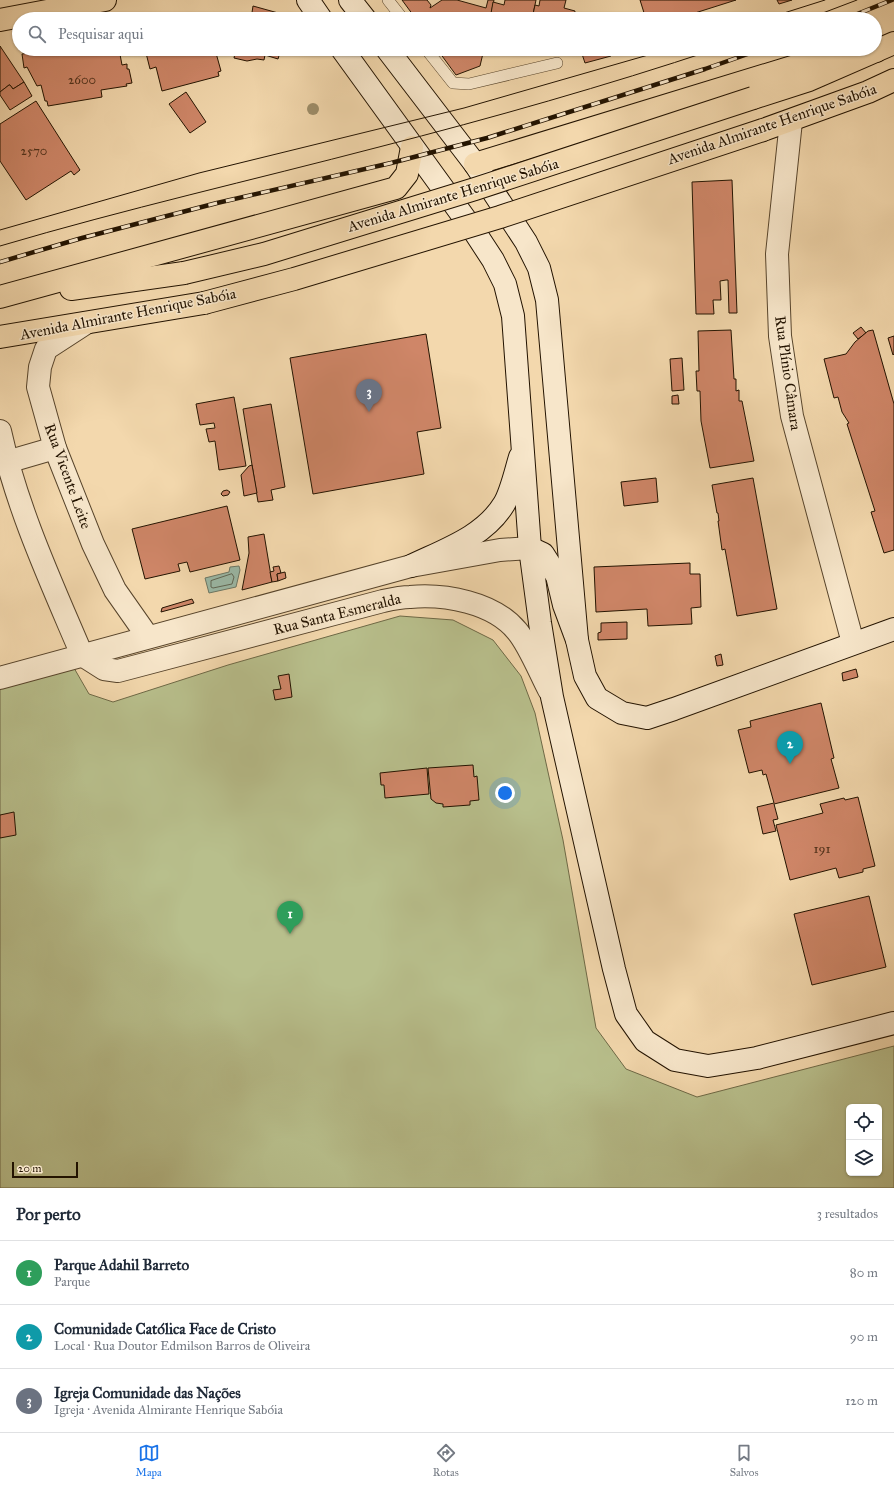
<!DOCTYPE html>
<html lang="pt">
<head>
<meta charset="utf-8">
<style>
  :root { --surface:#fff; --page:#f2f2f3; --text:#1f2937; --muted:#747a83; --line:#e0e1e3; --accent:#1a73e8 }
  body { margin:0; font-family:"IM FELL Great Primer",serif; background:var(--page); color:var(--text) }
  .controls { position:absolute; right:12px; bottom:12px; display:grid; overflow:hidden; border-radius:6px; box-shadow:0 1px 3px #0004 }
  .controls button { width:36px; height:36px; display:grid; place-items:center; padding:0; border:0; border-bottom:1px solid var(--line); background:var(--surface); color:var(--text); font:20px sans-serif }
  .scale { position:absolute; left:12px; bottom:10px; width:66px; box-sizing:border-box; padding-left:4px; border:2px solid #231300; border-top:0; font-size:11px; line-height:14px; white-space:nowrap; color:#231300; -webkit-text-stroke:3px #f7e6ca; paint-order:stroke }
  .you { position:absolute; left:505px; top:793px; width:14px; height:14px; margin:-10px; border:3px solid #fff; border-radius:50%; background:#1a73e8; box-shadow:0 0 0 6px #1a73e833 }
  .badge { display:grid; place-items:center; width:26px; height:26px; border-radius:50%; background:var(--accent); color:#fff; font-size:13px; font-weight:700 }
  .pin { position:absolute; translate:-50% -33px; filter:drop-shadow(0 1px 2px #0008) }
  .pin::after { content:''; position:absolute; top:21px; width:14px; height:12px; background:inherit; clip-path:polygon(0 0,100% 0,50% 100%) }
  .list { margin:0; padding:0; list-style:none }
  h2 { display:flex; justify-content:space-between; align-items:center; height:52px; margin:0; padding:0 16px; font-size:17px }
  h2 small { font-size:13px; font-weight:400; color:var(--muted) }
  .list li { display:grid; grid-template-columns:26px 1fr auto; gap:12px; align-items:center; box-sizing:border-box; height:64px; padding:0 16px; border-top:1px solid var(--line) }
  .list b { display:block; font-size:15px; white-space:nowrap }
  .list p { margin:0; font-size:13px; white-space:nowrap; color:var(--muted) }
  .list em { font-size:13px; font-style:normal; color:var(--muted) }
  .icon { flex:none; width:22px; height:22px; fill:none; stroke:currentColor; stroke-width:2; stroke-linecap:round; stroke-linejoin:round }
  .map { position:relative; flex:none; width:894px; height:1188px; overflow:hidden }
  .search { position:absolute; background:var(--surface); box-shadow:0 1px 3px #0004; left:12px; right:12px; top:12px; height:44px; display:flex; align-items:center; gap:10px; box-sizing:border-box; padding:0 14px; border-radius:22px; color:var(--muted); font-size:15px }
  .sheet { height:244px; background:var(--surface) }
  nav { display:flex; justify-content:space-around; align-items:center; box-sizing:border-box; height:56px; border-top:1px solid var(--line); background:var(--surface); font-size:11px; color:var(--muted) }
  nav a { display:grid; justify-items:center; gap:2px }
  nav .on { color:var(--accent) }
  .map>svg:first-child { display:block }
  .green { fill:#b8bf8c; stroke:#6e6946; fill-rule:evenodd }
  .water { fill:#9bbaa8; stroke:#6b7765 }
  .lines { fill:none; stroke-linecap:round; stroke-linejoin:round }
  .shore { stroke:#5f6654; stroke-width:1 }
  .building { fill:#cf8668; stroke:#231300 }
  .lane-casing { stroke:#57442b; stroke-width:12 }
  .street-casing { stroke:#57442b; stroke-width:24 }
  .secondary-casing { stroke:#231300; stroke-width:24 }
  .primary-casing { stroke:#231300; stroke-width:24 }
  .highway-casing { stroke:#231300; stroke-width:24 }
  .lane { stroke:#f7e6ca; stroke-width:11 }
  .street { stroke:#f7e6ca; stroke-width:22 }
  .secondary { stroke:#f7e6ca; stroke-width:22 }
  .primary { stroke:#f3d8ad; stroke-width:22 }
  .highway { stroke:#f3d8ad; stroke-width:22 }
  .tram { stroke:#231300; stroke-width:1 }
  .rail-casing { stroke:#231300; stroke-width:4.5 }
  .rail { stroke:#f7e6ca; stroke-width:3; stroke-dasharray:9; stroke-linecap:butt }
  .highway-bridge-casing { stroke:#231300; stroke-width:24; stroke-linecap:butt }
  .highway-bridge { stroke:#f3d8ad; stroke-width:22 }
  .tree { fill:#9d8d69 }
  .labels { text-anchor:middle; stroke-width:3; stroke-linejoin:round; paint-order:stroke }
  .number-label { font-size:13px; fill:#4e301a }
  .street-label { font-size:15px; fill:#231300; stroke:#f7e6ca }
</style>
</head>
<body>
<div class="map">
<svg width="894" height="1188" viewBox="0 0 894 1188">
  <rect width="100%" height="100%" fill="#f3d8ad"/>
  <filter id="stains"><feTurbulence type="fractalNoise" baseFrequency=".005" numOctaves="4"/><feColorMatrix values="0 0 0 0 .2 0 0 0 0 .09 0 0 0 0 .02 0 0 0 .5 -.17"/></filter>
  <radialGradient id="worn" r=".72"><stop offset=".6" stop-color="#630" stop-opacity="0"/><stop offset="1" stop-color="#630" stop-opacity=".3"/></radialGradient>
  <path class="green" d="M 400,616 L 453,620 L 493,640 L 521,676 L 535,713 L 563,840 L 596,1028 L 626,1069 L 697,1097 L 894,1046 L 894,1188 L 0,1188 L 0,682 L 74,668 L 89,694 L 113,702 L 228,665 ZM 849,1107 L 879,1107 L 879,1173 L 849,1173 Z"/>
  <path class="water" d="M 239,566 L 240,570 L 236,587 L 209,593 L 205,578 L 229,572 L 230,567 Z"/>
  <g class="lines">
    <path class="shore" d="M 232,574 L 234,577 L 232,584 L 213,588 L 211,587 L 211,581 Z"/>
  </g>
  <g class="building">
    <path d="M 402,0 L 427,0 L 431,5 L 430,8 L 442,0 L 457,0 L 486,8 L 488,0 L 494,0 L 490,18 L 479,15 L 480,19 L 416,19 Z"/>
    <path d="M 505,0 L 536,0 L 532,19 L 490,19 L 493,2 L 504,5 Z"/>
    <path d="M 540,0 L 566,0 L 564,8 L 575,11 L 574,19 L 532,19 L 535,5 L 539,6 Z"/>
    <path d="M 640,0 L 736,0 L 676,19 L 642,19 L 642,17 L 645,16 Z"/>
    <path d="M 777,0 L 792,0 L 779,4 Z"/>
    <path d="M 253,6 L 289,16 L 288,19 L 251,19 Z"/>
    <path d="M 0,46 L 24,82 L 13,89 L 10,85 L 9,85 L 0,92 Z"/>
    <path d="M 34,49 L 41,49 L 42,52 L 45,51 L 44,49 L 119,49 L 122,65 L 127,64 L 127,69 L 129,69 L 132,83 L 126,84 L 127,86 L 101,90 L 102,97 L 48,106 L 47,101 L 45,101 L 41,85 L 37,86 L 27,67 L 24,68 L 22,54 L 29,53 L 29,50 Z"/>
    <path d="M 145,49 L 228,49 L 229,50 L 216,53 L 221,71 L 218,72 L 219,76 L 162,91 L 156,67 L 150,69 Z"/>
    <path d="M 236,49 L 281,49 L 278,59 L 265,55 L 264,60 L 257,59 L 247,61 L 234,58 Z"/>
    <path d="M 437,49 L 484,49 L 480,66 L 456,75 Z"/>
    <path d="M 568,49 L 578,49 L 577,53 L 568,51 Z"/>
    <path d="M 601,49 L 612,49 L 611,56 L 585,63 L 582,54 Z"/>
    <path d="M 24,82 L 32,96 L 10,110 L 0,95 L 0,92 L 9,85 L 10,85 L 13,89 Z"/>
    <path d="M 186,92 L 206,122 L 190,133 L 169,104 Z"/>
    <path d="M 36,101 L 80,170 L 74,175 L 71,171 L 26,200 L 0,161 L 0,124 Z"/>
    <path d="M 732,180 L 737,313 L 729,313 L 728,280 L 726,280 L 720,281 L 721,300 L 713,300 L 714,314 L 696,314 L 692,182 Z"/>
    <path d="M 861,327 L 866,333 L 858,339 L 853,333 Z"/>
    <path d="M 731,330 L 734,379 L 736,379 L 736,391 L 739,390 L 739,401 L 742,401 L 754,461 L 710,468 L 701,421 L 700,391 L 697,391 L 696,371 L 699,371 L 698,331 Z"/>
    <path d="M 873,330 L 894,404 L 894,550 L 884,553 L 871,512 L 875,511 L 847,424 L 849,423 L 842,412 L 838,397 L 834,398 L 824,359 L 846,354 L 855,342 L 868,331 Z"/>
    <path d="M 426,334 L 441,428 L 417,432 L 424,474 L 313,494 L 290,358 Z"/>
    <path d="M 894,336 L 894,354 L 893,355 L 888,338 Z"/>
    <path d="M 682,358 L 684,390 L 672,391 L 670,359 Z"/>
    <path d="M 678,395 L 679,404 L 672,404 L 672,396 Z"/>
    <path d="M 234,397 L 246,466 L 219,470 L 215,441 L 209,442 L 206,429 L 215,428 L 214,423 L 200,425 L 196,404 Z"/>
    <path d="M 271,404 L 285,487 L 271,490 L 273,500 L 258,502 L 243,409 Z"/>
    <path d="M 252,465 L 257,493 L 244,496 L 241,475 L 249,466 Z"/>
    <path d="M 656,478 L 658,502 L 624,506 L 621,482 Z"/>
    <path d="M 753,478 L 777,609 L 737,616 L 725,549 L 722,550 L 718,521 L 719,521 L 718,513 L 717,513 L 712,485 Z"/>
    <path d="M 227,490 L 230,492 L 228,495 L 223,496 L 221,494 L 223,491 Z"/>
    <path d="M 227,506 L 240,560 L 190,572 L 187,562 L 178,564 L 180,571 L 145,579 L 132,529 Z"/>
    <path d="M 264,534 L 272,582 L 242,590 L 249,553 L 248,537 Z"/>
    <path d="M 690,563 L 690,574 L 700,574 L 701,607 L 691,608 L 692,624 L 648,626 L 647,609 L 596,612 L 594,567 Z"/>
    <path d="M 279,566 L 281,573 L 277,574 L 278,581 L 272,582 L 270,572 L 274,571 L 273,567 Z"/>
    <path d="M 285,572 L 286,578 L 278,581 L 277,574 Z"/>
    <path d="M 192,599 L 194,603 L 161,612 L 162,608 Z"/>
    <path d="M 627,622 L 627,639 L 598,640 L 598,633 L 601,632 L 601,623 Z"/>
    <path d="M 721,654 L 723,665 L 717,666 L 715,656 Z"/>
    <path d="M 856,669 L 858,677 L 843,681 L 842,673 Z"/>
    <path d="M 289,674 L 292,697 L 275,700 L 273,690 L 281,689 L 278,676 Z"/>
    <path d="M 821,703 L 834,758 L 831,759 L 839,788 L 774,804 L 778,819 L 773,820 L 776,831 L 763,834 L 757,807 L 774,803 L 766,774 L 763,775 L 762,770 L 749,773 L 738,730 L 751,727 L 750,721 Z"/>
    <path d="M 473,765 L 474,777 L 477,776 L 479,800 L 470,801 L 470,805 L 443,807 L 443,804 L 436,803 L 431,799 L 428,768 Z"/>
    <path d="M 427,768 L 429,794 L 385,798 L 384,785 L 381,785 L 380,773 Z"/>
    <path d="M 858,797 L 875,866 L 863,869 L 863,872 L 839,878 L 836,868 L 790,880 L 776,825 L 823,813 L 820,804 L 844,798 L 845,800 Z"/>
    <path d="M 14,812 L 16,835 L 0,838 L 0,815 Z"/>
    <path d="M 869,896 L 886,967 L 812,985 L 794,914 Z"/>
  </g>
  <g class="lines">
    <g class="lane-casing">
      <g id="lane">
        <path d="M 388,0 L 403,19"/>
        <path d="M 426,49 L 453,83 L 469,84 L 557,63"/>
      </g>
    </g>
    <g class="street-casing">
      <g id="street">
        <path d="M 791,121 L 777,254 L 780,336 L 792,416 L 853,643"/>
        <path d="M 86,323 L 46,349 L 40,367 L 38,387 L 55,448 L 93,544 L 115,590 L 148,637"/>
        <path d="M 0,431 C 17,509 51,582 82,655"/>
        <path d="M 0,464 L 55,448"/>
        <path d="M 82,655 L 104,669 L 118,671 L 383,601 C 392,599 401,597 410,597 C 445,594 493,602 517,631 C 529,645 540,673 549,690"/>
        <path d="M 0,678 L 411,566 L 500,550 L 530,548"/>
      </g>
    </g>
    <g class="secondary-casing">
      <g id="secondary">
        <path d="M 308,0 L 321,19"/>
        <path d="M 350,0 L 365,19"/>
        <path d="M 342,49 L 476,234 L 493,260 L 505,284 L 513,316 L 530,548 L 540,623 L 552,697 L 614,969 L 626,1014 L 645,1041 L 675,1060 L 708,1066 L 757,1058 L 894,1023"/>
        <path d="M 387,49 L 475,164 L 526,242 L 539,268 L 547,300 L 577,640"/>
        <path d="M 530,548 L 543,554 L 557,576 L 564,605 L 577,640 L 585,676 L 597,698 L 622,713 L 647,718 L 674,709 L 894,629"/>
        <path d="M 411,566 C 444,550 484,537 504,504 C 511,493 516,470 520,457"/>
      </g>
    </g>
    <g class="primary-casing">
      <path id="primary" d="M 0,20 L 105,0"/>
    </g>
    <g class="highway-casing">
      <g id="highway">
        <path d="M 753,98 L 809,80 L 894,43"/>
        <path d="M 763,130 L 868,92 L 894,80"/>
        <path d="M 475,164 L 802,64 L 876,51"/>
        <path d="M 71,289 L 184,273"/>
        <path d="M 0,297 L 396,188 L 407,174 L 412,147"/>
        <path d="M 0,337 L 204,303"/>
      </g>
    </g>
    <use href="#lane" class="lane"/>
    <use href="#street" class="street"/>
    <use href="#secondary" class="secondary"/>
    <use href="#primary" class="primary"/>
    <use href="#highway" class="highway"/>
    <g class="tram">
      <path d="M 765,19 L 825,0"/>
      <path d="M 807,19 L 857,0"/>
      <path d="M 0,230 L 199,173 L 464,108 L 669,49"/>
      <path d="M 0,246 C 125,209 253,180 379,147 C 492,118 605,86 716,49"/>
    </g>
    <g class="rail-casing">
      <g id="rail">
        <path d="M 845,19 L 892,0"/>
        <path d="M 0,262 L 82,238 L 217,203 L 391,163 L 487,138 L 705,69 L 762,49"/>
      </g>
    </g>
    <use href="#rail" class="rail"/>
    <g class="highway-bridge-casing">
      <g id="highway-bridge">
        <path d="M 184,273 L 264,254 L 475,189 L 753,98"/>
        <path d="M 204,303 L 294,279 L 500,217 L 763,130"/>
      </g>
    </g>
    <use href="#highway-bridge" class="highway-bridge"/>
  </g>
  <circle class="tree" cx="313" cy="109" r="6"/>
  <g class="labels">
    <g class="number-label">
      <text x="82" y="84">2600</text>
      <text x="34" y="155">2570</text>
      <text x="822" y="853">191</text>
    </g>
    <g class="street-label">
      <text transform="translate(772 124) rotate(-19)" y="5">Avenida Almirante Henrique Sabóia</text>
      <text transform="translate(453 195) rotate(-17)" y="5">Avenida Almirante Henrique Sabóia</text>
      <text transform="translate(128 314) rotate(-11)" y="5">Avenida Almirante Henrique Sabóia</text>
      <text transform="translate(788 373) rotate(82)" y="5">Rua Plínio Câmara</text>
      <text transform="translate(68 476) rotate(70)" y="5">Rua Vicente Leite</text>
      <text transform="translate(337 614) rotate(-14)" y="5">Rua Santa Esmeralda</text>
    </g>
  </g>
  <rect width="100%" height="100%" filter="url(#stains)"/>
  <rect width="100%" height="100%" fill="url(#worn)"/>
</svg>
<div class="controls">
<button><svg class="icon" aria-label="locate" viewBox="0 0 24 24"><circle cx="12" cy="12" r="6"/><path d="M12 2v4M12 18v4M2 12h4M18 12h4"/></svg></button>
<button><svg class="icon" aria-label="layers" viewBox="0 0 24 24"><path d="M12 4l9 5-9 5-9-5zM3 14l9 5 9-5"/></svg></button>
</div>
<div class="scale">20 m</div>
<div class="you"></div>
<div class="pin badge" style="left:290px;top:934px;background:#2e9e5b">1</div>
<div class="pin badge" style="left:790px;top:764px;background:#0f9aa8">2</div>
<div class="pin badge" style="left:369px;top:412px;background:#6b7280">3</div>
<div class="search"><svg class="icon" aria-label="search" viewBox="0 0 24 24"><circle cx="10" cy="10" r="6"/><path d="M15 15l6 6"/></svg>Pesquisar aqui</div>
</div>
<section class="sheet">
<h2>Por perto<small>3 resultados</small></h2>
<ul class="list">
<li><span class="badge" style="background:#2e9e5b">1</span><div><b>Parque Adahil Barreto</b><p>Parque</p></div><em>80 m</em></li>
<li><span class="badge" style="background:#0f9aa8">2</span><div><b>Comunidade Católica Face de Cristo</b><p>Local · Rua Doutor Edmilson Barros de Oliveira</p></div><em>90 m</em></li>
<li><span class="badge" style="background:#6b7280">3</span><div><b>Igreja Comunidade das Nações</b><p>Igreja · Avenida Almirante Henrique Sabóia</p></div><em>120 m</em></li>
</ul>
</section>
<nav>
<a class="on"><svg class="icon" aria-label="map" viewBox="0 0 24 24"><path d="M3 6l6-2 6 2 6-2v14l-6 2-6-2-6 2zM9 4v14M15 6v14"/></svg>Mapa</a>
<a><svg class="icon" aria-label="directions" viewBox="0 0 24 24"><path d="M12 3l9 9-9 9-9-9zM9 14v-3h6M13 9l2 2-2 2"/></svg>Rotas</a>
<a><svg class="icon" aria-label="saved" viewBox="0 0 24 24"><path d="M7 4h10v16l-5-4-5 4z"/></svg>Salvos</a>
</nav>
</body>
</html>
